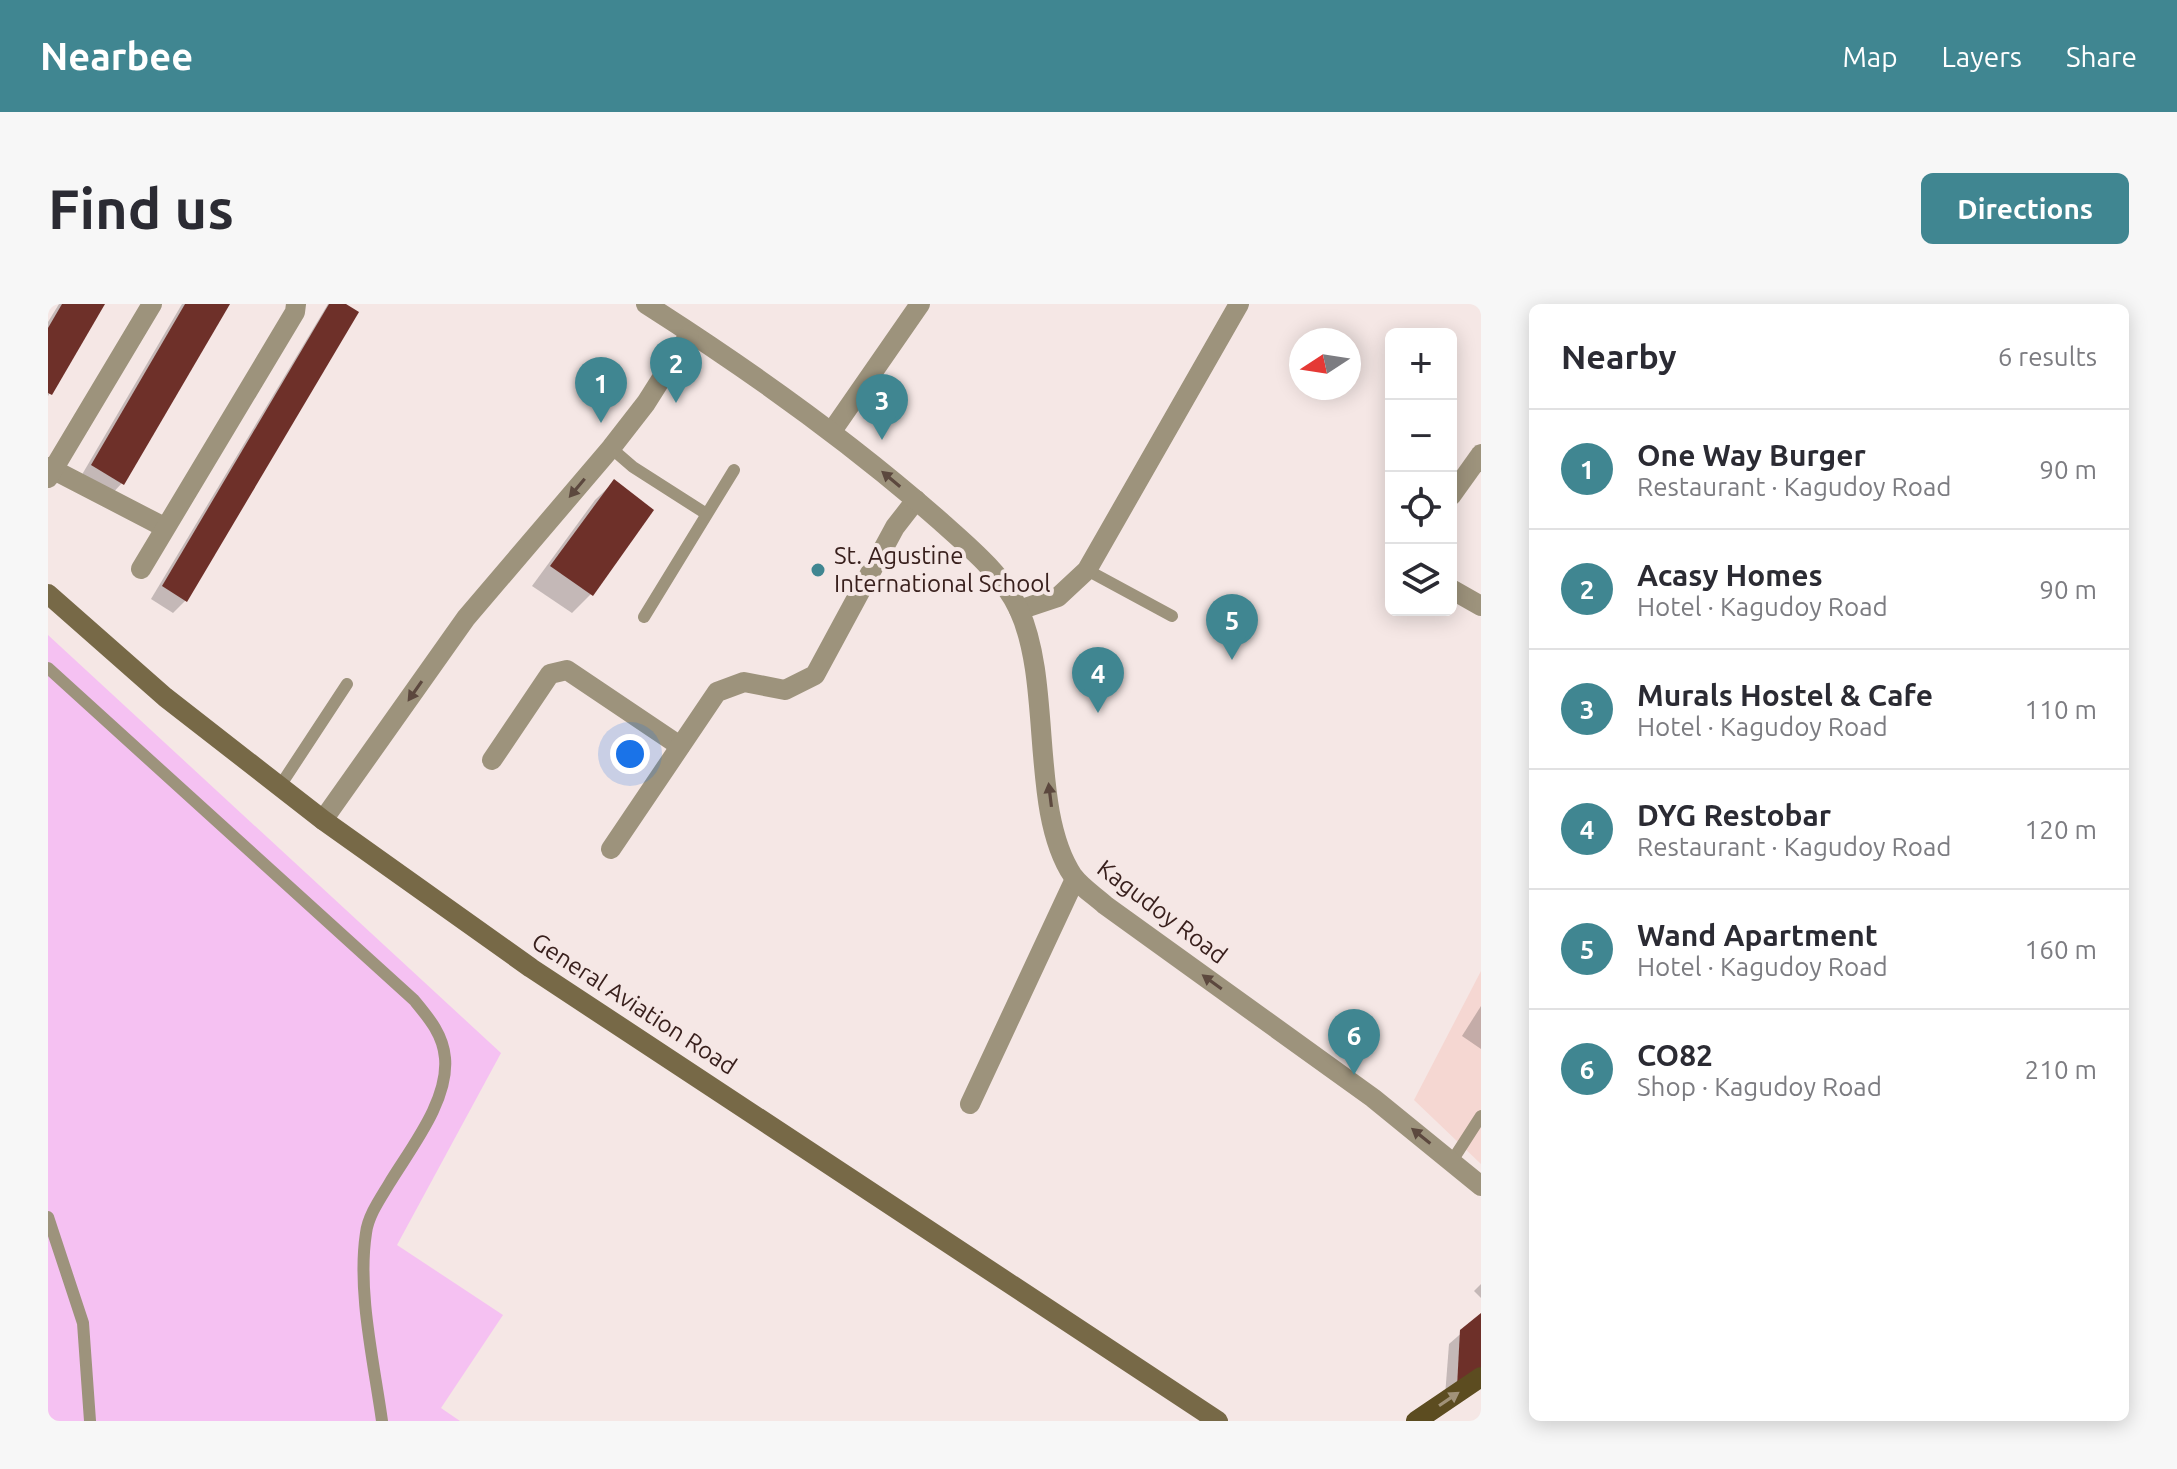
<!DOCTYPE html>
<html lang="en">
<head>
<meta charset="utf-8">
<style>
  :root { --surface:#fff; --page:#f7f7f7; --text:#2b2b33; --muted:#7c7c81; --line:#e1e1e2; --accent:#408691 }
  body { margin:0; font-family:Ubuntu,sans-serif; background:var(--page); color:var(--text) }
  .controls { position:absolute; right:24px; top:24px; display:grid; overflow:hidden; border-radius:12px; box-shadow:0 4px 20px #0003 }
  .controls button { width:72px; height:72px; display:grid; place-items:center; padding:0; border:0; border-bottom:2px solid var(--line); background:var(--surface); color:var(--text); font:40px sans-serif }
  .compass { position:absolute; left:1241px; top:24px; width:72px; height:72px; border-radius:50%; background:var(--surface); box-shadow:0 4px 20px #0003; rotate:258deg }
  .you { position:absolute; left:582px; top:450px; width:28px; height:28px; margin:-20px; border:6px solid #fff; border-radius:50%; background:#1a73e8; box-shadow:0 0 0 12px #1a73e833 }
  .badge { display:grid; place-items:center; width:52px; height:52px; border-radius:50%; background:var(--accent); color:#fff; font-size:26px; font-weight:700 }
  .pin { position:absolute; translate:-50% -66px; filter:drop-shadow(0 2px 4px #0008) }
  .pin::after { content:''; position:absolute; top:42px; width:28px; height:24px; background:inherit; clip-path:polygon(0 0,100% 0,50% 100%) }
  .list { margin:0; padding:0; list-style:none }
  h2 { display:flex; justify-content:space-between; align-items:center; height:104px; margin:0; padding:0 32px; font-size:34px }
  h2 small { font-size:26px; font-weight:400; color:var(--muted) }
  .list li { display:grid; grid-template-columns:52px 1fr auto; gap:24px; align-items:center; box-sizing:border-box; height:120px; padding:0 32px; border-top:2px solid var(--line) }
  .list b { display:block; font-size:30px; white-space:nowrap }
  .list p { margin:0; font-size:26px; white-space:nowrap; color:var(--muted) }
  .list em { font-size:26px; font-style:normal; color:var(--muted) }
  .icon { flex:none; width:44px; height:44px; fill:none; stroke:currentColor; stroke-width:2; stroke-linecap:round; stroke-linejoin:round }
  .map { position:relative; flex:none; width:1433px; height:1117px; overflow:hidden; border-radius:12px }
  header { display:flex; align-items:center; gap:48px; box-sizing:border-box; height:112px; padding:0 40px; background:var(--accent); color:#fff }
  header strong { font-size:38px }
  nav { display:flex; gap:44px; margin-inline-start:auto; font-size:28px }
  .intro { display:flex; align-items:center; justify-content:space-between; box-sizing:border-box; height:192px; padding:0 48px }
  h1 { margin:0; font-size:56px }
  .button { padding:20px 36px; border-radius:12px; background:var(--accent); color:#fff; font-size:28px; font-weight:700 }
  main { display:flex; gap:48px; padding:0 48px }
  aside { flex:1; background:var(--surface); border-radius:12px; box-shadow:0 4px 20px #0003 }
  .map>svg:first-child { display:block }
  .built { fill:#f5d7d2 }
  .green { fill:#f5c1f2 }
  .shadow { fill:#0003 }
  .building { fill:#6e3029 }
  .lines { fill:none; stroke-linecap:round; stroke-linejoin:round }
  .service { stroke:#9d937c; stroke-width:12 }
  .minor { stroke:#9d937c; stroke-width:20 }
  .tertiary { stroke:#9d937c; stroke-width:20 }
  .secondary { stroke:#776947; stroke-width:20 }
  .primary { stroke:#5c4c20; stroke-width:20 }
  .oneway { fill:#5c483e }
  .oneway2 { fill:#a19279 }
  .poi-dot { fill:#408691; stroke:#f5e7e5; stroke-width:3 }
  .labels { text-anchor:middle; stroke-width:8; stroke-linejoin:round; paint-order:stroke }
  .poi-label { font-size:24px; fill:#39201d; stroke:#f5e7e5; text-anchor:start }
  .street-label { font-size:24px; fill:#39201d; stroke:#f5e7e5 }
</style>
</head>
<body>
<header>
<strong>Nearbee</strong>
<nav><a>Map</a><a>Layers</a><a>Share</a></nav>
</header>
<div class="intro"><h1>Find us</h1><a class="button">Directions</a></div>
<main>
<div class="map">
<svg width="1433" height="1117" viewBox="0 0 1433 1117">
  <rect width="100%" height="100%" fill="#f5e7e5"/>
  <path class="built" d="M 1433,667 L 1433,860 L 1366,796 Z"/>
  <path class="green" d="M 0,331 L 453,749 L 349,941 L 455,1011 L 393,1104 L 412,1117 L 0,1117 Z"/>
  <g class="shadow">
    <path d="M 11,0 L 55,0 L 0,92 L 0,18 Z"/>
    <path d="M 134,0 L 180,0 L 74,179 L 62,192 L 32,174 Z"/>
    <path d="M 280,0 L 294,0 L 138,296 L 125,309 L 103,295 Z"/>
    <path d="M 566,178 L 543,290 L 524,309 L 484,282 L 547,196 Z"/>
    <path d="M 1433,702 L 1433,745 L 1414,732 Z"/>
    <path d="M 1433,980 L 1433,994 L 1426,987 Z"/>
    <path d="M 1433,1012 L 1433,1065 L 1397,1092 L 1401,1040 Z"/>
  </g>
  <g class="building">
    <path d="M 14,0 L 57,0 L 4,91 L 0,89 L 0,24 Z"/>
    <path d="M 137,0 L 182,0 L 76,181 L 43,161 Z"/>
    <path d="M 281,0 L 298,0 L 311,8 L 139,298 L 114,282 Z"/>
    <path d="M 566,175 L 606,206 L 545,292 L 502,262 Z"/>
    <path d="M 1433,1009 L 1433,1064 L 1409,1083 L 1412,1026 Z"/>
  </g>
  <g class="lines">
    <g class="service">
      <path d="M 563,144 L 585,163 L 657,209"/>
      <path d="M 1039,266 L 1124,312"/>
      <path d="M 596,313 L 686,166"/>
      <path d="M 0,364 L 366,696 C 380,713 395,730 397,754 C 401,797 362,845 341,880 C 332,895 320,912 318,929 C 309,987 326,1059 334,1117"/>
      <path d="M 232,482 L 299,380"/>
      <path d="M 1404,857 L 1433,812"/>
      <path d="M 0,913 L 35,1019 L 42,1117"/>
    </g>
    <g class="minor">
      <path d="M 784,127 L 872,0"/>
      <path d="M 0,163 L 116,223"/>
      <path d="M 0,174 L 104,0"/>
      <path d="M 1403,192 L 1433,150"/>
      <path d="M 93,265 L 247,8 L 248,0"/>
      <path d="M 1403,285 L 1433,302"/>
      <path d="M 971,306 L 1010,293 L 1039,266 L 1191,0"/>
      <path d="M 444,456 L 502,370 L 519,366 L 632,442"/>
      <path d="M 563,545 L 669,388 L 696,378 L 737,386 L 767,371 L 847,223 L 868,196"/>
      <path d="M 922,800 L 1027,575"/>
    </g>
    <g class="tertiary">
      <path d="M 598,0 C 700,65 800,136 891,216 C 919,241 955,270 971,306 C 1005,380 981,507 1025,572 C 1033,583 1047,592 1057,601 L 1325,794 L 1433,882"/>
      <path d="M 275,516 L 418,314 L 563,144 L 598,99 L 641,31"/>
    </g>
    <path class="secondary" d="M 0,290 L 117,393 L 275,516 L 483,664 L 1170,1117"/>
    <path class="primary" d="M 1368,1117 L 1433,1073"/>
  </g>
  <defs><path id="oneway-solid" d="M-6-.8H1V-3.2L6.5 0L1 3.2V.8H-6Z" transform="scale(2)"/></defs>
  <g class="oneway">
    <use href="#oneway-solid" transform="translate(843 175) rotate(-140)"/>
    <use href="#oneway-solid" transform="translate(529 184) rotate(130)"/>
    <use href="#oneway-solid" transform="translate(367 387) rotate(125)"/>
    <use href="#oneway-solid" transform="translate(1002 491) rotate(-97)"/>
    <use href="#oneway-solid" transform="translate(1164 678) rotate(-144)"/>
    <use href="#oneway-solid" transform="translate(1373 832) rotate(-141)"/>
  </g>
  <use class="oneway2" href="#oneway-solid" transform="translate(1401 1095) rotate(-34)"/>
  <circle class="poi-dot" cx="770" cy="266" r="8"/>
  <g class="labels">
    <g class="poi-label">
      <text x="786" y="260">St. Agustine<tspan x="786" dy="28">International School</tspan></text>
    </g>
    <g class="street-label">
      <text transform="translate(1114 608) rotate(37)" y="8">Kagudoy Road</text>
      <text transform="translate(586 700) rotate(33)" y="8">General Aviation Road</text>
    </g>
  </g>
</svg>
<div class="controls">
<button>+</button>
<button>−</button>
<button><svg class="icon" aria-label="locate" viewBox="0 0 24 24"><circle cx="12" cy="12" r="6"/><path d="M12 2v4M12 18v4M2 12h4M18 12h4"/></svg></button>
<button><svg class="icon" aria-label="layers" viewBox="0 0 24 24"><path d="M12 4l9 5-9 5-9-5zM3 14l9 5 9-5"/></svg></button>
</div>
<svg class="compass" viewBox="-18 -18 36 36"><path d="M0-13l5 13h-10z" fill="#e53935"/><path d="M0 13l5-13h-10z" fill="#7c7c81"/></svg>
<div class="you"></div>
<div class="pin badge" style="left:553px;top:119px">1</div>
<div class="pin badge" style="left:628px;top:99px">2</div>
<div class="pin badge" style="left:834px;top:136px">3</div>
<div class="pin badge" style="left:1050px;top:409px">4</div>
<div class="pin badge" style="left:1184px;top:356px">5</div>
<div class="pin badge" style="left:1306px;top:771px">6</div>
</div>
<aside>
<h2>Nearby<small>6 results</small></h2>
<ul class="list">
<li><span class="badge">1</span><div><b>One Way Burger</b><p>Restaurant · Kagudoy Road</p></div><em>90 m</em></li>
<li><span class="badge">2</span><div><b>Acasy Homes</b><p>Hotel · Kagudoy Road</p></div><em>90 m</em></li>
<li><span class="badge">3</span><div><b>Murals Hostel &amp; Cafe</b><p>Hotel · Kagudoy Road</p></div><em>110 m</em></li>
<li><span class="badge">4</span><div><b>DYG Restobar</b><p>Restaurant · Kagudoy Road</p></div><em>120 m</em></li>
<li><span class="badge">5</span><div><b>Wand Apartment</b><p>Hotel · Kagudoy Road</p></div><em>160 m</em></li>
<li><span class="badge">6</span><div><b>CO82</b><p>Shop · Kagudoy Road</p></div><em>210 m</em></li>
</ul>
</aside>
</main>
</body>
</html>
